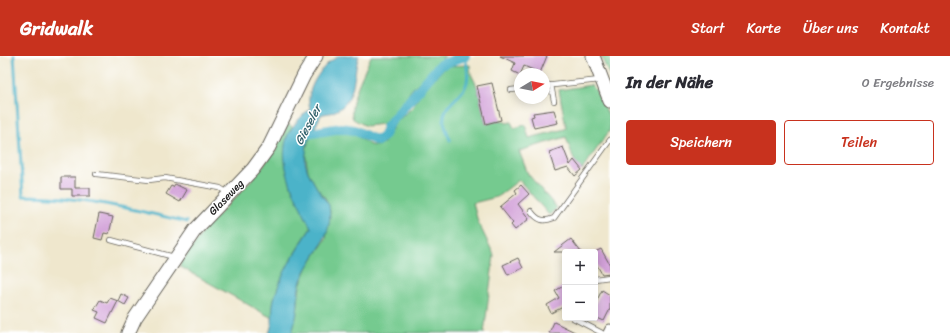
<!DOCTYPE html>
<html lang="de">
<head>
<meta charset="utf-8">
<style>
  :root { --surface:#fff; --page:#f7f7f7; --text:#2b2b33; --muted:#7c7c81; --line:#e1e1e2; --accent:#c8321e }
  body { margin:0; font-family:Sriracha,sans-serif; background:var(--page); color:var(--text) }
  .controls { position:absolute; right:12px; bottom:12px; display:grid; overflow:hidden; border-radius:4px; box-shadow:0 2px 10px #0003 }
  .controls button { width:36px; height:36px; display:grid; place-items:center; padding:0; border:0; border-bottom:1px solid var(--line); background:var(--surface); color:var(--text); font:20px sans-serif }
  .compass { position:absolute; left:514px; top:12px; width:36px; height:36px; border-radius:50%; background:var(--surface); box-shadow:0 2px 10px #0003; rotate:80deg }
  .list { margin:0; padding:0; list-style:none }
  h2 { display:flex; justify-content:space-between; align-items:center; height:52px; margin:0; padding:0 16px; font-size:17px }
  h2 small { font-size:13px; font-weight:400; color:var(--muted) }
  .actions { display:flex; gap:8px; padding:12px 16px }
  .actions a { flex:1; padding:9px 0; border:1px solid var(--accent); border-radius:4px; text-align:center; font-size:14px; color:var(--accent) }
  .actions .main { background:var(--accent); color:#fff }
  .map { position:relative; flex:none; width:610px; height:277px; overflow:hidden }
  header { display:flex; align-items:center; gap:24px; box-sizing:border-box; height:56px; padding:0 20px; background:var(--accent); color:#fff }
  header strong { font-size:19px }
  nav { display:flex; gap:22px; margin-inline-start:auto; font-size:14px }
  main { display:flex }
  aside { flex:1; background:var(--surface) }
  .map>svg:first-child { display:block }
  .green { fill:#74ca8f; stroke:#487356 }
  .water { fill:#4bb3c9; stroke:#346872 }
  .lines { fill:none; stroke-linecap:round; stroke-linejoin:round }
  .stream { stroke:#4bb3c9; stroke-width:3 }
  .canal { stroke:#4bb3c9; stroke-width:10 }
  .building { fill:#d2a0d8 }
  .lane-casing { stroke:#66635a; stroke-width:6 }
  .street-casing { stroke:#66635a; stroke-width:11 }
  .secondary-casing { stroke:#66635a; stroke-width:15 }
  .lane { stroke:#fff; stroke-width:4.5 }
  .street { stroke:#fff; stroke-width:9 }
  .secondary { stroke:#fff; stroke-width:13 }
  .labels { text-anchor:middle; stroke-width:3; stroke-linejoin:round; paint-order:stroke }
  .street-label { font-size:11px; fill:#1c1c1c; stroke:#fff }
  .water-label { font-size:12px; font-style:italic; fill:#31606a; stroke:#fff }
</style>
</head>
<body>
<header>
<strong>Gridwalk</strong>
<nav><a>Start</a><a>Karte</a><a>Über uns</a><a>Kontakt</a></nav>
</header>
<main>
<div class="map">
<svg width="610" height="277" viewBox="0 0 610 277">
  <rect width="100%" height="100%" fill="#fff"/>
  <filter id="ink" filterUnits="userSpaceOnUse"><feTurbulence type="fractalNoise" baseFrequency=".025" numOctaves="2"/><feDisplacementMap in="SourceGraphic" scale="8" xChannelSelector="R" yChannelSelector="G"/><feConvolveMatrix kernelMatrix="1 2 1 2 8 2 1 2 1" color-interpolation-filters="sRGB"/></filter>
  <filter id="wash" filterUnits="userSpaceOnUse"><feTurbulence type="fractalNoise" baseFrequency=".012" numOctaves="4" result="noise"/><feDisplacementMap in="SourceGraphic" scale="16" xChannelSelector="R" yChannelSelector="G"/><feGaussianBlur stdDeviation="0.9" result="paint"/><feColorMatrix in="noise" values="0 0 0 0 0 0 0 0 0 0 0 0 0 0 0 0 0 1.4 0 .05"/><feComposite in="paint" operator="in"/></filter>
  <g filter="url(#wash)">
    <rect width="100%" height="100%" fill="#efe7cd"/>
    <g class="green">
      <path d="M 371,0 L 445,0 L 412,33 L 401,49 L 383,68 L 366,70 L 353,63 C 347,47 365,16 371,0 Z"/>
      <path d="M 601,0 L 610,0 L 610,21 Z"/>
      <path d="M 470,9 L 471,18 L 477,30 L 486,68 L 501,64 L 507,67 L 511,66 L 514,72 L 525,69 L 529,82 L 565,73 L 566,71 L 559,34 L 591,29 L 595,33 L 610,62 L 610,74 L 582,114 L 574,104 L 566,81 L 519,95 L 528,118 L 557,152 L 549,159 L 519,124 L 497,141 L 473,147 L 478,166 L 494,199 L 484,277 L 292,277 L 297,256 L 300,229 L 308,210 L 326,183 L 330,155 L 326,143 L 317,132 L 308,116 L 305,96 L 310,81 L 336,77 L 350,77 L 357,80 L 370,89 L 377,90 L 384,87 L 396,66 L 413,51 L 419,39 L 446,10 Z"/>
      <path d="M 288,68 L 293,71 L 287,80 L 291,130 L 311,172 C 293,198 274,230 272,262 L 179,210 L 207,170 L 244,133 L 275,95 Z"/>
    </g>
    <path class="water" d="M 339,0 L 359,0 C 352,20 357,47 333,56 C 329,58 325,57 321,59 L 307,88 L 305,106 L 308,116 L 317,132 L 329,149 C 335,183 309,200 300,228 C 297,237 299,247 297,256 C 296,263 294,270 292,277 L 269,277 C 274,266 271,255 274,243 C 282,215 295,197 311,172 C 298,145 277,111 287,81 C 291,70 302,60 310,52 C 305,37 317,18 328,7 C 331,4 335,3 339,0 Z"/>
    <g class="lines">
      <g class="stream">
        <path d="M 14,0 L 23,140 C 81,140 132,153 187,166"/>
        <path d="M 450,84 C 448,78 445,72 444,66 C 441,47 464,42 467,26 C 469,17 467,9 465,0"/>
      </g>
      <path class="canal" d="M 300,79 L 341,72 L 354,74 L 377,85 L 383,81 L 388,69 L 440,9 L 465,0"/>
    </g>
    <g id="blocks">
      <g class="building">
        <path d="M 500,0 L 547,0 L 540,17 L 524,10 L 520,19 L 512,15 L 515,7 Z"/>
        <path d="M 492,27 L 501,64 L 486,68 L 477,30 Z"/>
        <path d="M 554,54 L 558,67 L 534,72 L 531,61 L 534,60 L 533,57 Z"/>
        <path d="M 563,91 L 570,109 L 574,104 L 582,114 L 575,120 L 568,111 L 555,115 L 553,109 L 549,96 Z"/>
        <path d="M 61,121 L 75,121 L 75,132 L 90,132 L 90,140 L 72,140 L 72,133 L 61,133 Z"/>
        <path d="M 175,128 L 187,134 L 180,146 L 166,138 L 171,130 L 173,131 Z"/>
        <path d="M 521,129 L 529,138 L 518,148 L 529,163 L 515,174 L 511,169 L 513,167 L 500,151 L 517,137 L 515,134 Z"/>
        <path d="M 99,158 L 113,161 L 109,178 L 104,177 L 102,184 L 94,182 Z"/>
        <path d="M 571,183 L 581,196 L 554,196 Z"/>
        <path d="M 601,193 L 610,209 L 610,217 L 602,218 L 595,206 L 595,196 Z"/>
        <path d="M 518,202 L 523,212 L 508,219 L 503,209 Z"/>
        <path d="M 565,229 L 565,255 L 563,251 L 551,257 L 547,249 L 559,242 L 555,235 Z"/>
        <path d="M 602,234 L 610,239 L 610,253 L 604,265 L 595,261 L 595,248 Z"/>
        <path d="M 121,238 L 129,242 L 125,249 L 118,245 Z"/>
        <path d="M 110,242 L 118,245 L 107,267 L 96,262 L 99,256 L 94,254 L 100,244 L 107,247 Z"/>
        <path d="M 554,266 L 577,277 L 549,277 Z"/>
      </g>
    </g>
  </g>
  <g filter="url(#ink)">
    <use href="#blocks" fill-opacity="0" stroke="#66635a" stroke-width="1"/>
    <g class="lines">
      <g class="lane-casing">
        <g id="lane">
          <path d="M 551,29 L 554,45"/>
          <path d="M 544,30 L 600,24"/>
          <path d="M 511,34 L 520,33"/>
          <path d="M 96,118 L 149,124 L 165,122 L 220,132 L 228,137"/>
          <path d="M 531,155 C 538,165 544,166 554,162 L 610,84"/>
          <path d="M 111,184 L 174,201"/>
          <path d="M 595,223 L 610,221"/>
          <path d="M 573,262 L 602,277"/>
        </g>
      </g>
      <g class="street-casing">
        <path id="street" d="M 608,277 L 610,273"/>
      </g>
      <g class="secondary-casing">
        <g id="secondary">
          <path d="M 593,0 L 610,45"/>
          <path d="M 128,277 L 135,262 L 195,174 L 253,113 L 269,91 L 304,19 L 316,0"/>
        </g>
      </g>
      <use href="#lane" class="lane"/>
      <use href="#street" class="street"/>
      <use href="#secondary" class="secondary"/>
    </g>
  </g>
  <g class="labels">
    <g class="street-label">
      <text transform="translate(226 141) rotate(-46)" y="4">Glaseweg</text>
    </g>
    <g class="water-label">
      <text transform="translate(308 69) rotate(-62)" y="4">Gieseler</text>
    </g>
  </g>
</svg>
<div class="controls">
<button>+</button>
<button>−</button>
</div>
<svg class="compass" viewBox="-18 -18 36 36"><path d="M0-13l5 13h-10z" fill="#e53935"/><path d="M0 13l5-13h-10z" fill="#7c7c81"/></svg>
</div>
<aside>
<h2>In der Nähe<small>0 Ergebnisse</small></h2>
<ul class="list">
</ul>
<div class="actions"><a class="main">Speichern</a><a>Teilen</a></div>
</aside>
</main>
</body>
</html>
